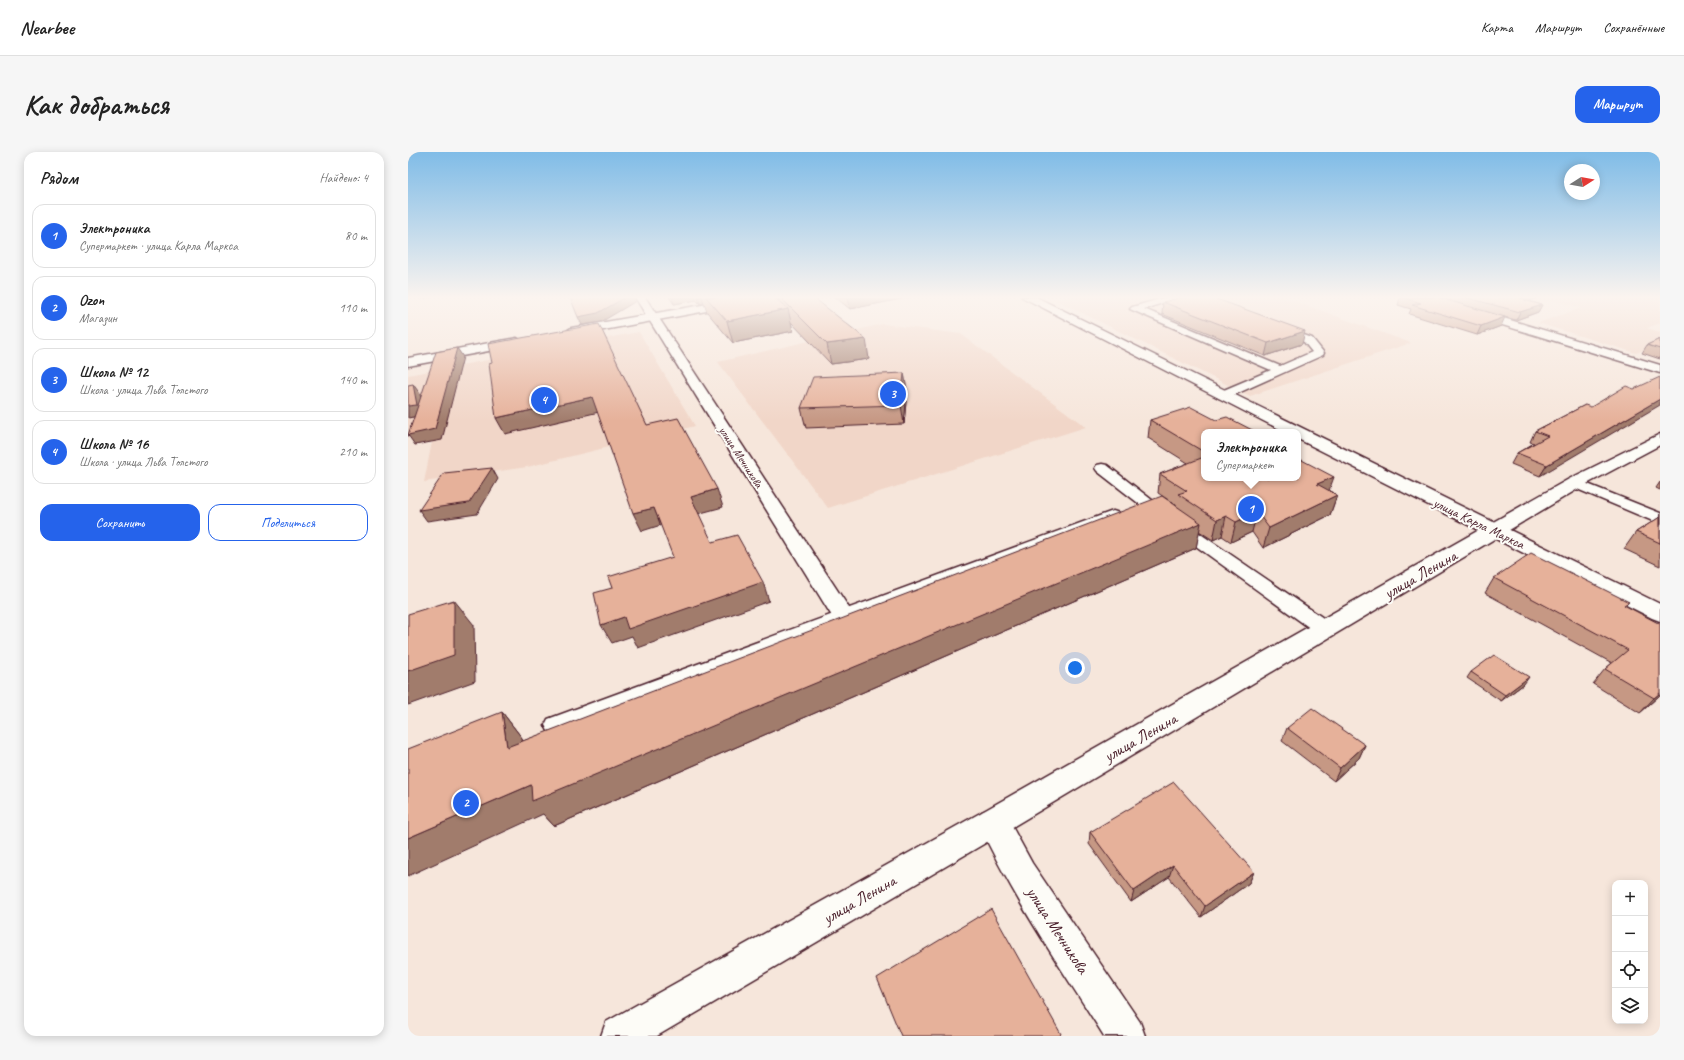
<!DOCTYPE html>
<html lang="ru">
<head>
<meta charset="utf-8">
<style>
  :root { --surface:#fff; --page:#f6f6f6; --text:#222; --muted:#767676; --line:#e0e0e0; --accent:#2563eb }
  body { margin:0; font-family:Caveat,sans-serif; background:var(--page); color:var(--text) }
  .controls { position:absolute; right:12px; bottom:12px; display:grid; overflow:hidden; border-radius:8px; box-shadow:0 2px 10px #0003 }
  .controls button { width:36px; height:36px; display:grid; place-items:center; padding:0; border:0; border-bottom:1px solid var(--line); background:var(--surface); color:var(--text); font:20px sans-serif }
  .compass { position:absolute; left:1156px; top:12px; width:36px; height:36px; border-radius:50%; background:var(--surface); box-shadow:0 2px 10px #0003; rotate:79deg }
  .you { position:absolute; left:667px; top:516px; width:14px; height:14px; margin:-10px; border:3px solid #fff; border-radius:50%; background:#1a73e8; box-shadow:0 0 0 6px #1a73e833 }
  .badge { display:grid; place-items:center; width:26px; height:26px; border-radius:50%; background:var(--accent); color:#fff; font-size:13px; font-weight:700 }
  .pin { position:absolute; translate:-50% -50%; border:2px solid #fff; box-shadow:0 1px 4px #0006 }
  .popup { position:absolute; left:793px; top:277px; width:100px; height:52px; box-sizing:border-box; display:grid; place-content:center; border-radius:8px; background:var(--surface); filter:drop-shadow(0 1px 3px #0005); font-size:13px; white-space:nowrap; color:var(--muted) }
  .popup b { font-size:15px; color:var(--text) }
  .popup::after { content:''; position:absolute; left:50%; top:100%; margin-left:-8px; border:8px solid transparent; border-top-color:var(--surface) }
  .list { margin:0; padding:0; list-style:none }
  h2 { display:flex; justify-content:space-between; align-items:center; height:52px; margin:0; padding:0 16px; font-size:17px }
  h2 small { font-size:13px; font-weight:400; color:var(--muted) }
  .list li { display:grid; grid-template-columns:26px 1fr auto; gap:12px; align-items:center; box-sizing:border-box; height:64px; margin:0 8px 8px; padding:0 8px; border:1px solid var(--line); border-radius:12px }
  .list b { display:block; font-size:15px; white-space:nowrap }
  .list p { margin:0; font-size:13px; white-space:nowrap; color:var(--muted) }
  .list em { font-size:13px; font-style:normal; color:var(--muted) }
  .actions { display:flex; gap:8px; padding:12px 16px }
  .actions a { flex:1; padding:9px 0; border:1px solid var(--accent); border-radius:12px; text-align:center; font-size:14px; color:var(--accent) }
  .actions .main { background:var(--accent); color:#fff }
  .icon { flex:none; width:22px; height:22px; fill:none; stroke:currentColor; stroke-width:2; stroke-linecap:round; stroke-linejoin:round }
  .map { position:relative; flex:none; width:1252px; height:884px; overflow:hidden; border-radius:12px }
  header { display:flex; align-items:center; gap:24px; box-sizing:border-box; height:56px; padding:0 20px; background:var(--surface); border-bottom:1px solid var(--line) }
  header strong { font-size:19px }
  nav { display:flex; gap:22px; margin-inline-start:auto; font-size:14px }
  .intro { display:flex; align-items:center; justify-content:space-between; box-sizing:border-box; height:96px; padding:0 24px }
  h1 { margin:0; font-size:28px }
  .button { padding:10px 18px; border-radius:12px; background:var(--accent); color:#fff; font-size:14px; font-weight:700 }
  main { display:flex; gap:24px; padding:0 24px }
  aside { flex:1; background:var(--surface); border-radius:12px; box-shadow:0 2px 10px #0003 }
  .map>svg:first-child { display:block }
  .built { fill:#f1d6c8 }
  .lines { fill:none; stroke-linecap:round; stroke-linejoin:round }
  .lane-casing { stroke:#4a1f2b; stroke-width:3 }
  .street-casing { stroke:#4a1f2b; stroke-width:3 }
  .secondary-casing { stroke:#4a1f2b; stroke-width:3 }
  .lane { fill:#fdfcf7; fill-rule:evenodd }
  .street { fill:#fdfcf7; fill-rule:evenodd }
  .secondary { fill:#fdfcf7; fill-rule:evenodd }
  .wall { fill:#c69884; stroke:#4a1f2b }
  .shaded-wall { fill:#a17c6c; stroke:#4a1f2b }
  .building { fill:#e6b19a; stroke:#4a1f2b }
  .labels { text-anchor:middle; stroke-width:4; stroke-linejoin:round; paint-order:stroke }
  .far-street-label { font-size:12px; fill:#4a1f2b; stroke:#fdfcf7 }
  .street-label { font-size:14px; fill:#4a1f2b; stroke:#fdfcf7 }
  .near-street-label { font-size:17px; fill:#4a1f2b; stroke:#fdfcf7 }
</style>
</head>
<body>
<header>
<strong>Nearbee</strong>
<nav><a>Карта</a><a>Маршрут</a><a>Сохранённые</a></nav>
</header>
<div class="intro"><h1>Как добраться</h1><a class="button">Маршрут</a></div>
<main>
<aside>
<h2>Рядом<small>Найдено: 4</small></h2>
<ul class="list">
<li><span class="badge">1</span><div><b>Электроника</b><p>Супермаркет · улица Карла Маркса</p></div><em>80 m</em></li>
<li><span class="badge">2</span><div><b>Ozon</b><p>Магазин</p></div><em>110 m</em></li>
<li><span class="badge">3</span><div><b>Школа № 12</b><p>Школа · улица Льва Толстого</p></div><em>140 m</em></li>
<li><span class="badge">4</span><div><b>Школа № 16</b><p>Школа · улица Льва Толстого</p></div><em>210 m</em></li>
</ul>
<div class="actions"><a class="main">Сохранить</a><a>Поделиться</a></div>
</aside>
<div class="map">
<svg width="1252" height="884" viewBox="0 0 1252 884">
  <rect width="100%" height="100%" fill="#f6e6db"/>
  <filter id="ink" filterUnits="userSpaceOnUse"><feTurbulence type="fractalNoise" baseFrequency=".025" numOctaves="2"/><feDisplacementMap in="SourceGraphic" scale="8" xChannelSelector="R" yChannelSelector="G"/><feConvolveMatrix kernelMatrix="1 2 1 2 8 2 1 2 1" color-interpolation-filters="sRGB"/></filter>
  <g filter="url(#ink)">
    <g class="built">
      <path d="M 661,145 L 875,145 L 1003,191 L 842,244 L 648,148 Z"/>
      <path d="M 1099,145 L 1252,145 L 1252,171 L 1239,176 L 1252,180 L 1252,192 L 1228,201 L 1130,171 L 1173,156 L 1146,148 L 1131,151 L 1134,152 L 1131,154 Z"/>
      <path d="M 475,172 L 553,182 L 678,275 L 420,356 L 310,210 Z"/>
      <path d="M 231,180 L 287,274 L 119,315 L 16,330 L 24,290 L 11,280 L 0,282 L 0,223 Z"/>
    </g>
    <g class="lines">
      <g class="lane-casing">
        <g id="lane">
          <path d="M 759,145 L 773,145 L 736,157 L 872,214 L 904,200 L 896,190 L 869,180 L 868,178 L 869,176 L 877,176 L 904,186 L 916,201 L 915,203 L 819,246 L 811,246 L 809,243 L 811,240 L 863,218 L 722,157 L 724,155 Z"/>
          <path d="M 694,312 L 699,313 L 744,348 L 747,351 L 744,354 L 734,354 L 689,319 L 687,316 L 689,313 Z"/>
          <path d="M 1167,327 L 1252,361 L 1252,372 L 1162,334 L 1160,331 L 1162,328 Z"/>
          <path d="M 705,359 L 711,361 L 713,364 L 711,367 L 156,579 L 148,582 L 140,579 L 137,573 L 140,567 Z"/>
          <path d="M 769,368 L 775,370 L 924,472 L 927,477 L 924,482 L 917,484 L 910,482 L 763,376 L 761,373 L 763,370 Z"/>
        </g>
      </g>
      <g class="street-casing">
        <g id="street">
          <path d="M 227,145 L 237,145 L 443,459 L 446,464 L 443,469 L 435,472 L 427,469 Z"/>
          <path d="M 614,145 L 628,145 L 1252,452 L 1252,469 L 1244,466 L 890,287 L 890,280 L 877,280 Z"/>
          <path d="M 1008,145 L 1025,145 L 1252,213 L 1252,221 L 1009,147 Z"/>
          <path d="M 585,656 L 596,660 L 624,711 L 732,870 L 737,884 L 696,884 C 652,814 604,745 570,670 L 574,660 Z"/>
        </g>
      </g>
      <g class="secondary-casing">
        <g id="secondary">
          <path d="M 340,145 L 363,145 L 358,148 L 163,184 L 157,180 L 163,176 Z"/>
          <path d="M 109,186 L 115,190 L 113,193 L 0,214 L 0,206 Z"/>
          <path d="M 1252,282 L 1252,293 L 1173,335 L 596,680 L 249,884 L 193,884 L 198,870 L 574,660 L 1161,327 Z"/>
        </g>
      </g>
      <use href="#lane" class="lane"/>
      <use href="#street" class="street"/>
      <use href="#secondary" class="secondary"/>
    </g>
    <g class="wall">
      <path d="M 261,145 L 366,145 L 371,149 L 370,145 L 405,145 L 461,207 L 423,212 L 383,170 L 385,179 L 325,191 L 299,160 L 296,151 L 292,152 L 288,148 L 266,152 Z"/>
      <path d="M 427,145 L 503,145 L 442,157 Z"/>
      <path d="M 992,145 L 1132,145 L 1121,149 L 1134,153 L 1130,160 L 1108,168 L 1085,162 L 1093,174 L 1069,183 L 1001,162 L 1003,157 L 990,153 Z"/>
      <path d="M 755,150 L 894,192 L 857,204 L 754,162 Z"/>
      <path d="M 1252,187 L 1252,207 L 1234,201 L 1239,193 Z"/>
      <path d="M 496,221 L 499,239 L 496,272 L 398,276 L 393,256 Z"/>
      <path d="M 1177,253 L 1132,324 L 1103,312 L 1109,301 L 1126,291 L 1122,290 L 1127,279 Z"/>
      <path d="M 742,268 L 796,280 L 796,326 L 921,339 L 929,343 L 922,363 L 855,396 L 844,380 L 823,390 L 814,384 L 805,388 L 791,379 L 788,396 L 146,674 L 135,662 L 94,560 L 114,586 L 115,589 L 768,354 L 768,353 L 750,341 L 752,322 L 780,311 L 740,286 Z"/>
      <path d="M 1252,330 L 1252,338 L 1248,336 Z"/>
      <path d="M 1252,365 L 1252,414 L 1216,397 L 1228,380 Z"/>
      <path d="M 1086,426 L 1221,450 L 1217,454 L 1252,543 L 1232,561 L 1185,532 L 1197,517 L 1204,511 L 1077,441 Z"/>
      <path d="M 1063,520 L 1116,532 L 1093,549 L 1059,526 Z"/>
      <path d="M 879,576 L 957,593 L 951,606 L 926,629 L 874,589 Z"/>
      <path d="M 682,680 L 846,720 L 841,731 L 793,765 L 761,725 L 723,750 L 681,692 Z"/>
    </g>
    <g class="shaded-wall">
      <path d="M 12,145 L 23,145 L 13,147 Z"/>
      <path d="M 218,145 L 226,145 L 228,149 L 193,170 L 174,173 L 170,165 Z"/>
      <path d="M 264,145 L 287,145 L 288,148 L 266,152 Z"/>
      <path d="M 290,145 L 294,145 L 296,151 L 292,152 Z"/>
      <path d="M 440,145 L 503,145 L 442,157 Z"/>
      <path d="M 1114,145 L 1132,145 L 1116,151 L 1112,146 Z"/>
      <path d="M 1134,153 L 1130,160 L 1108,168 L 1112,160 Z"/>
      <path d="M 380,157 L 385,179 L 325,191 L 319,169 Z"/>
      <path d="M 1097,165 L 1093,174 L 1069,183 L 1073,174 Z"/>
      <path d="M 897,179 L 894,192 L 857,204 L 860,191 Z"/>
      <path d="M 458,187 L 461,207 L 423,212 L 419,192 Z"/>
      <path d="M 49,196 L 55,205 L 34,288 L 7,293 L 0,283 Z"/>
      <path d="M 496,221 L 499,239 L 496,272 L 493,253 Z"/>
      <path d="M 5,232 L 12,242 L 16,263 L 0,266 L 0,254 Z"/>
      <path d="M 184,245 L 191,260 L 97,282 L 88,266 Z"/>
      <path d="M 1252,247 L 1252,253 L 1132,324 L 1139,313 Z"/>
      <path d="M 84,316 L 90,327 L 69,362 L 19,369 L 11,358 Z"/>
      <path d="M 926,325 L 919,344 L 909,332 Z"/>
      <path d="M 309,337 L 315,355 L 289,362 L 283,345 Z"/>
      <path d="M 929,343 L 922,363 L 855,396 L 861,376 Z"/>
      <path d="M 246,356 L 253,373 L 234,379 L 225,361 Z"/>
      <path d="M 849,360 L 844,380 L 823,390 L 828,370 Z"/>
      <path d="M 818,364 L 814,384 L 805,388 L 809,368 Z"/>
      <path d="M 793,371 L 788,396 L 146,674 L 135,662 L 0,724 L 0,686 L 123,633 Z"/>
      <path d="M 355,430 L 361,449 L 230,496 L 224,484 L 204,491 L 193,473 L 216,465 Z"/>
      <path d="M 46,448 L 66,473 L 67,529 L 0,553 L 0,519 Z"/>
      <path d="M 1121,525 L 1116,532 L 1093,549 L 1097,543 Z"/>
      <path d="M 1252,541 L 1252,543 L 1232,561 L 1246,546 Z"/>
      <path d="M 94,560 L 114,586 L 120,621 L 99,595 Z"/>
      <path d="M 957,593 L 951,606 L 926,629 L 932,616 Z"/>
      <path d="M 765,713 L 761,725 L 723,750 L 726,739 Z"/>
      <path d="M 846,720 L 841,731 L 793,765 L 797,754 Z"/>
    </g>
    <g class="building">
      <path d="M 162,145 L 218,145 L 190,161 L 170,165 Z"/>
      <path d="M 298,145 L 366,145 L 380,157 L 319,169 Z"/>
      <path d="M 372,145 L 405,145 L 458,187 L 419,192 Z"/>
      <path d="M 774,145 L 803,145 L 897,179 L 860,191 L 755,150 Z"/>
      <path d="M 993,145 L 1029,145 L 1097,165 L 1073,174 L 1004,153 L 1013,151 Z"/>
      <path d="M 1056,145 L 1114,145 L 1112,146 L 1117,147 L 1116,148 L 1134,153 L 1112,160 Z"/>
      <path d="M 191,172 L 239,273 L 270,266 L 309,337 L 283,345 L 304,390 L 329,383 L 355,430 L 220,477 L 216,465 L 193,473 L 186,441 L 204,436 L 200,425 L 265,405 L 246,356 L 225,361 L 184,245 L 88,266 L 81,212 L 84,211 L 80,192 Z"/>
      <path d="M 1252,187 L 1252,197 L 1239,193 Z"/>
      <path d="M 49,196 L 27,277 L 0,283 L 28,200 Z"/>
      <path d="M 496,221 L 493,253 L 393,256 L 405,225 Z"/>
      <path d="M 1252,225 L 1252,247 L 1139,313 L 1109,301 L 1140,284 L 1127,279 L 1177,253 L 1183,255 L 1218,234 L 1226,237 Z"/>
      <path d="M 5,232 L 9,253 L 0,254 L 0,233 Z"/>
      <path d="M 783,255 L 808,268 L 819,265 L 848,280 L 796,280 L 796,300 L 742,268 Z"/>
      <path d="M 796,305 L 796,326 L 890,326 L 890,306 L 926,325 L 909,332 L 929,343 L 861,376 L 849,360 L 828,370 L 818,364 L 809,368 L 770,342 L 779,339 L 752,322 Z"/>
      <path d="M 84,316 L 61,351 L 11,358 L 36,321 Z"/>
      <path d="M 754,344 L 793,371 L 124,649 L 123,633 L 0,686 L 0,597 L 94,560 L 99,595 Z"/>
      <path d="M 1252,365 L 1252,391 L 1228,380 Z"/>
      <path d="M 1123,401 L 1221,450 L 1216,453 L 1252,472 L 1252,541 L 1246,546 L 1197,517 L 1220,498 L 1086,426 Z"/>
      <path d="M 46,448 L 46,503 L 0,519 L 0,462 Z"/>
      <path d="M 1086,503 L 1121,525 L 1097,543 L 1063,520 Z"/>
      <path d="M 904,556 L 957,593 L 932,616 L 879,576 Z"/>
      <path d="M 766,630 L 846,720 L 797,754 L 765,713 L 726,739 L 682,680 Z"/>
      <path d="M 583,757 L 653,882 L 651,884 L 493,884 L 469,826 Z"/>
    </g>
  </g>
  <linearGradient id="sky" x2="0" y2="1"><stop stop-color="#80bce7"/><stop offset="0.54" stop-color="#fbf4ef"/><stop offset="1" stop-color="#fbf4ef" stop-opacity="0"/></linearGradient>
  <rect width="1252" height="269" fill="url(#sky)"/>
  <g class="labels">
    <g class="far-street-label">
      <text transform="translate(333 305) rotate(57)" y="4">улица Мечникова</text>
    </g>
    <g class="street-label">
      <text transform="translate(1071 371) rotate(26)" y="5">улица Карла Маркса</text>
    </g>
    <g class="near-street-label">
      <text transform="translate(1012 422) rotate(-30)" y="6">улица Ленина</text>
      <text transform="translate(732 585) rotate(-30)" y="6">улица Ленина</text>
      <text transform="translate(451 747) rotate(-30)" y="6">улица Ленина</text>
      <text transform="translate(650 778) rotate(57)" y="6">улица Мечникова</text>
    </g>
  </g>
</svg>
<div class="controls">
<button>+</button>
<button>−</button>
<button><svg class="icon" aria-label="locate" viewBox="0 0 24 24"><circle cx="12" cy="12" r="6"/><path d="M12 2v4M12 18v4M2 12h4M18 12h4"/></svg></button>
<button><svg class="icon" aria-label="layers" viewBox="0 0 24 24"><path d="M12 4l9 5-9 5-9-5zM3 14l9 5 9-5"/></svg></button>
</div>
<svg class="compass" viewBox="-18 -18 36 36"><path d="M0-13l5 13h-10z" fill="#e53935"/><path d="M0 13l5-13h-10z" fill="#767676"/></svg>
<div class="you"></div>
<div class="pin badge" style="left:843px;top:357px">1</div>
<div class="popup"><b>Электроника</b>Супермаркет</div>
<div class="pin badge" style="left:58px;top:651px">2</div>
<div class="pin badge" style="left:485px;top:242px">3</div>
<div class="pin badge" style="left:136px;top:248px">4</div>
</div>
</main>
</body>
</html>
